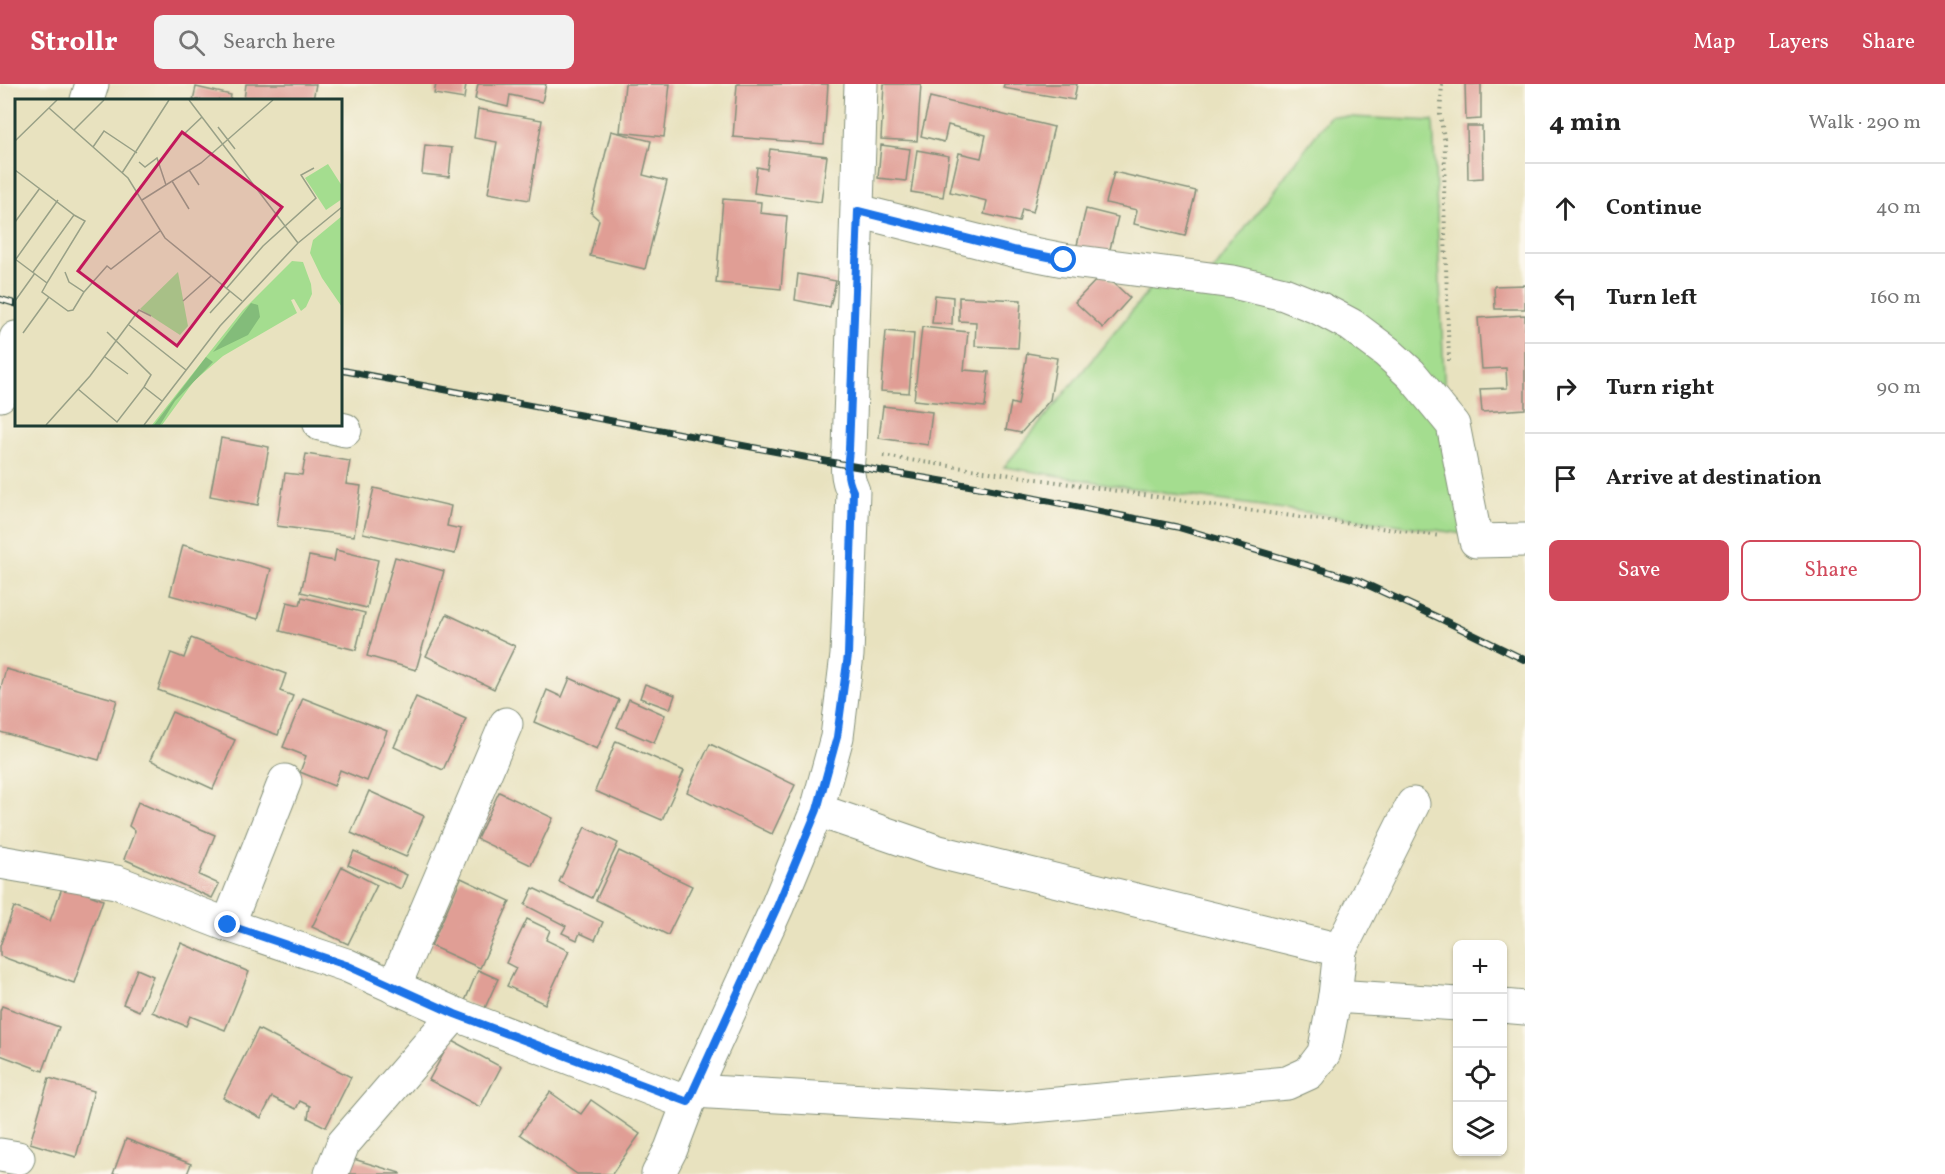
<!DOCTYPE html>
<html lang="en">
<head>
<meta charset="utf-8">
<style>
  :root { --surface:#fff; --page:#f2f2f2; --text:#222; --muted:#767676; --line:#e0e0e0; --accent:#d1495b }
  body { margin:0; font-family:Vollkorn,serif; background:var(--page); color:var(--text) }
  .controls { position:absolute; right:18px; bottom:18px; display:grid; overflow:hidden; border-radius:9px; box-shadow:0 2px 4px #0004 }
  .controls button { width:54px; height:54px; display:grid; place-items:center; padding:0; border:0; border-bottom:2px solid var(--line); background:var(--surface); color:var(--text); font:30px sans-serif }
  .stop { position:absolute; width:18px; height:18px; margin:-14px; border:4px solid #1a73e8; border-radius:50%; background:#fff }
  .stop.end { background:#1a73e8; border-color:#fff; box-shadow:0 2px 6px #0008 }
  .list { margin:0; padding:0; list-style:none }
  h2 { display:flex; justify-content:space-between; align-items:center; height:78px; margin:0; padding:0 24px; font-size:26px }
  h2 small { font-size:20px; font-weight:400; color:var(--muted) }
  .list li { display:grid; grid-template-columns:39px 1fr auto; gap:18px; align-items:center; box-sizing:border-box; height:90px; padding:0 24px; border-top:2px solid var(--line) }
  .list b { display:block; font-size:22px; white-space:nowrap }
  .list em { font-size:20px; font-style:normal; color:var(--muted) }
  .actions { display:flex; gap:12px; padding:18px 24px }
  .actions a { flex:1; padding:14px 0; border:2px solid var(--accent); border-radius:9px; text-align:center; font-size:21px; color:var(--accent) }
  .actions .main { background:var(--accent); color:#fff }
  .icon { flex:none; width:33px; height:33px; fill:none; stroke:currentColor; stroke-width:2; stroke-linecap:round; stroke-linejoin:round }
  .map { position:relative; flex:none; width:1525px; height:1090px; overflow:hidden }
  header { display:flex; align-items:center; gap:36px; box-sizing:border-box; height:84px; padding:0 30px; background:var(--accent); color:#fff }
  header strong { font-size:28px }
  nav { display:flex; gap:33px; margin-inline-start:auto; font-size:21px }
  .search { width:420px; height:54px; background:var(--page); display:flex; align-items:center; gap:15px; box-sizing:border-box; padding:0 21px; border-radius:9px; color:var(--muted); font-size:22px }
  main { display:flex }
  aside { flex:1; background:var(--surface) }
  .map>svg:first-child { display:block }
  .green { fill:#a4dd8f; stroke:#628d62; stroke-width:1.5 }
  .building { fill:#e09e95 }
  .lines { fill:none; stroke-linecap:round; stroke-linejoin:round }
  .minor-casing { stroke:#84907a; stroke-width:35 }
  .path { stroke:#84907a; stroke-width:4; stroke-dasharray:1.5 4.5; stroke-linecap:butt }
  .minor { stroke:#fff; stroke-width:33 }
  .rail-casing { stroke:#1f3d34; stroke-width:7 }
  .rail { stroke:#fbf7ec; stroke-width:4.5; stroke-dasharray:14; stroke-linecap:butt }
  .route { stroke:#1a73e8; stroke-width:8 }
  .inset-road { fill:none; stroke:#98a087; stroke-width:1.5 }
  .view { fill:#c2185b; fill-opacity:0.15; stroke:#c2185b; stroke-width:3 }
  .inset-edge { fill:none; stroke:#1f3d34; stroke-width:3 }
</style>
</head>
<body>
<header>
<strong>Strollr</strong>
<div class="search"><svg class="icon" aria-label="search" viewBox="0 0 24 24"><circle cx="10" cy="10" r="6"/><path d="M15 15l6 6"/></svg>Search here</div>
<nav><a>Map</a><a>Layers</a><a>Share</a></nav>
</header>
<main>
<div class="map">
<svg width="1525" height="1090" viewBox="0 0 1525 1090">
  <rect width="100%" height="100%" fill="#fbf7ec"/>
  <filter id="ink" filterUnits="userSpaceOnUse"><feTurbulence type="fractalNoise" baseFrequency=".0167" numOctaves="2"/><feDisplacementMap in="SourceGraphic" scale="12" xChannelSelector="R" yChannelSelector="G"/><feConvolveMatrix kernelMatrix="1 2 1 2 8 2 1 2 1" color-interpolation-filters="sRGB"/></filter>
  <filter id="wash" filterUnits="userSpaceOnUse"><feTurbulence type="fractalNoise" baseFrequency=".008" numOctaves="4" result="noise"/><feDisplacementMap in="SourceGraphic" scale="24" xChannelSelector="R" yChannelSelector="G"/><feGaussianBlur stdDeviation="1.35" result="paint"/><feColorMatrix in="noise" values="0 0 0 0 0 0 0 0 0 0 0 0 0 0 0 0 0 1.4 0 .05"/><feComposite in="paint" operator="in"/></filter>
  <g filter="url(#wash)">
    <rect width="100%" height="100%" fill="#e8e2bf"/>
    <path class="green" d="M 1330,32 L 1433,37 L 1446,339 L 1465,450 L 1145,406 L 1004,383 L 1155,199 L 1213,187 Z"/>
    <g id="blocks">
      <g class="building">
        <path d="M 246,0 L 316,0 L 313,16 L 244,16 Z"/>
        <path d="M 436,0 L 466,0 L 464,15 L 434,10 Z"/>
        <path d="M 478,0 L 546,0 L 542,18 L 510,11 L 508,23 L 475,15 Z"/>
        <path d="M 625,0 L 670,0 L 664,53 L 620,48 Z"/>
        <path d="M 737,0 L 828,0 L 824,60 L 733,53 Z"/>
        <path d="M 884,0 L 921,0 L 917,57 L 881,55 Z"/>
        <path d="M 1004,0 L 1077,0 L 1074,16 L 1003,4 Z"/>
        <path d="M 1465,0 L 1481,0 L 1481,35 L 1466,36 Z"/>
        <path d="M 196,3 L 231,11 L 230,16 L 193,16 Z"/>
        <path d="M 930,13 L 1054,43 L 1033,128 L 1022,125 L 1019,138 L 984,130 L 987,117 L 950,108 L 959,69 L 981,74 L 986,51 L 948,41 L 944,58 L 921,52 Z"/>
        <path d="M 478,25 L 542,36 L 529,116 L 488,109 L 497,58 L 474,54 Z"/>
        <path d="M 1467,42 L 1482,42 L 1483,94 L 1468,95 Z"/>
        <path d="M 611,47 L 651,57 L 643,91 L 667,97 L 645,185 L 590,172 L 599,136 L 591,129 Z"/>
        <path d="M 425,61 L 452,64 L 449,93 L 422,90 Z"/>
        <path d="M 881,61 L 910,65 L 906,97 L 878,94 Z"/>
        <path d="M 770,65 L 827,72 L 821,118 L 754,109 L 757,83 L 767,85 Z"/>
        <path d="M 917,66 L 949,72 L 943,113 L 911,108 Z"/>
        <path d="M 1114,88 L 1196,107 L 1185,152 L 1134,140 L 1137,126 L 1106,119 Z"/>
        <path d="M 723,115 L 761,118 L 760,129 L 787,132 L 781,205 L 716,199 Z"/>
        <path d="M 1086,125 L 1118,133 L 1107,177 L 1075,169 Z"/>
        <path d="M 1103,189 L 1130,214 L 1103,244 L 1075,218 Z"/>
        <path d="M 798,190 L 836,197 L 830,223 L 795,216 Z"/>
        <path d="M 1525,201 L 1525,225 L 1495,225 L 1494,202 Z"/>
        <path d="M 935,211 L 953,213 L 952,240 L 932,239 Z"/>
        <path d="M 959,213 L 1021,216 L 1018,264 L 975,262 L 976,238 L 959,237 Z"/>
        <path d="M 1525,231 L 1525,325 L 1482,328 L 1480,305 L 1507,304 L 1506,284 L 1482,285 L 1478,234 Z"/>
        <path d="M 922,243 L 968,248 L 964,286 L 989,288 L 985,323 L 914,316 Z"/>
        <path d="M 886,247 L 914,250 L 909,309 L 881,307 Z"/>
        <path d="M 1027,269 L 1057,274 L 1050,316 L 1021,349 L 1006,346 L 1011,319 L 1018,321 Z"/>
        <path d="M 883,322 L 932,328 L 928,361 L 879,354 Z"/>
        <path d="M 221,354 L 269,363 L 258,421 L 210,412 Z"/>
        <path d="M 306,370 L 350,377 L 346,400 L 361,402 L 354,452 L 277,442 L 285,389 L 302,391 Z"/>
        <path d="M 374,404 L 451,422 L 447,442 L 461,445 L 455,470 L 363,449 Z"/>
        <path d="M 183,461 L 271,485 L 258,535 L 170,511 Z"/>
        <path d="M 336,466 L 378,476 L 367,524 L 301,508 L 309,472 L 334,477 Z"/>
        <path d="M 395,473 L 444,487 L 416,586 L 367,572 Z"/>
        <path d="M 302,513 L 365,529 L 356,566 L 280,547 L 287,518 L 300,521 Z"/>
        <path d="M 447,530 L 515,562 L 494,605 L 426,572 Z"/>
        <path d="M 191,554 L 286,590 L 280,607 L 293,612 L 278,651 L 158,606 L 171,569 L 184,574 Z"/>
        <path d="M 6,585 L 117,616 L 99,676 L 0,648 L 0,607 Z"/>
        <path d="M 570,594 L 619,616 L 597,665 L 534,638 L 547,606 L 562,613 Z"/>
        <path d="M 645,600 L 675,611 L 670,625 L 640,614 Z"/>
        <path d="M 416,613 L 466,635 L 443,686 L 394,663 Z"/>
        <path d="M 303,614 L 387,647 L 367,697 L 340,686 L 334,702 L 300,688 L 306,672 L 283,663 Z"/>
        <path d="M 629,615 L 665,631 L 654,659 L 617,643 Z"/>
        <path d="M 172,628 L 235,656 L 213,705 L 150,676 Z"/>
        <path d="M 616,657 L 684,687 L 662,736 L 595,707 Z"/>
        <path d="M 710,660 L 795,701 L 772,750 L 687,708 Z"/>
        <path d="M 369,707 L 424,732 L 406,773 L 351,749 Z"/>
        <path d="M 499,708 L 553,734 L 531,781 L 477,755 Z"/>
        <path d="M 138,718 L 215,751 L 199,791 L 219,800 L 212,814 L 124,775 L 135,747 L 129,742 Z"/>
        <path d="M 585,743 L 618,759 L 592,814 L 559,798 Z"/>
        <path d="M 354,767 L 407,791 L 401,805 L 348,781 Z"/>
        <path d="M 619,767 L 692,802 L 668,851 L 596,816 Z"/>
        <path d="M 342,783 L 377,801 L 348,860 L 312,843 Z"/>
        <path d="M 461,794 L 510,817 L 480,884 L 431,862 Z"/>
        <path d="M 63,801 L 103,816 L 74,899 L 0,872 L 0,862 L 14,823 L 50,837 Z"/>
        <path d="M 533,804 L 603,838 L 595,856 L 580,849 L 577,856 L 562,849 L 566,842 L 525,821 Z"/>
        <path d="M 527,835 L 550,846 L 546,856 L 569,867 L 545,920 L 507,902 L 516,884 L 506,879 Z"/>
        <path d="M 181,859 L 249,888 L 225,946 L 190,932 L 186,942 L 152,928 Z"/>
        <path d="M 137,885 L 153,892 L 139,927 L 123,920 Z"/>
        <path d="M 478,886 L 498,895 L 484,926 L 465,917 Z"/>
        <path d="M 2,922 L 59,943 L 43,987 L 0,971 L 0,927 Z"/>
        <path d="M 258,945 L 351,993 L 326,1043 L 308,1034 L 310,1022 L 300,1017 L 296,1025 L 272,1013 L 261,1034 L 223,1014 Z"/>
        <path d="M 451,956 L 501,983 L 480,1023 L 429,996 Z"/>
        <path d="M 49,994 L 94,1007 L 76,1073 L 30,1059 Z"/>
        <path d="M 550,1008 L 581,1030 L 591,1016 L 640,1050 L 612,1090 L 577,1090 L 520,1050 Z"/>
        <path d="M 126,1055 L 191,1080 L 187,1090 L 113,1090 Z"/>
        <path d="M 347,1073 L 400,1089 L 400,1090 L 342,1090 Z"/>
      </g>
    </g>
  </g>
  <g filter="url(#ink)">
    <use href="#blocks" fill-opacity="0" stroke="#84907a" stroke-width="1.5"/>
    <g class="lines">
      <g class="minor-casing">
        <g id="minor">
          <path d="M 87,16 L 92,0"/>
          <path d="M 858,127 L 1013,166 L 1064,176 L 1233,198 L 1284,210 L 1319,224 L 1351,241 L 1387,268 L 1411,290 L 1453,341 L 1476,457 L 1525,456"/>
          <path d="M 0,311 L 16,254"/>
          <path d="M 320,340 L 345,346"/>
          <path d="M 817,726 L 939,768 L 1340,866 L 1335,912 L 1458,920"/>
          <path d="M 0,778 L 116,798 L 228,841 L 346,881 L 455,930 L 688,1019"/>
          <path d="M 228,841 L 285,697"/>
          <path d="M 1340,866 L 1413,720"/>
          <path d="M 394,903 L 506,640"/>
          <path d="M 1502,922 L 1525,924"/>
          <path d="M 693,1007 L 1001,1025 L 1287,999 L 1309,989 L 1324,969 L 1335,912"/>
          <path d="M 0,1071 L 18,1074"/>
          <path d="M 331,1090 L 343,1060 L 455,930"/>
          <path d="M 658,1090 L 671,1065 L 693,1007 L 777,823 L 817,726 L 837,653 L 847,571 L 853,407 C 846,393 847,382 849,366 L 861,0"/>
        </g>
      </g>
      <g class="path">
        <path d="M 1442,0 L 1440,31 L 1445,59 L 1444,118 L 1449,277"/>
        <path d="M 883,372 L 1225,423 L 1440,452"/>
      </g>
      <use href="#minor" class="minor"/>
      <g class="rail-casing">
        <g id="rail">
          <path d="M 0,215 L 16,220"/>
          <path d="M 340,286 L 847,381 L 984,404 L 1177,443 L 1357,496 L 1439,534 L 1525,576"/>
        </g>
      </g>
      <use href="#rail" class="rail"/>
    </g>
  </g>
  <g class="lines" filter="url(#ink)">
    <path class="route" d="M 228,841 L 346,881 L 455,930 L 688,1018 L 777,823 L 817,726 L 837,653 L 848,571 L 853,407 C 846,393 847,382 849,366 L 858,127 L 1013,166 L 1064,176"/>
  </g>
  <g transform="translate(15 15)">
    <rect width="327" height="327" fill="#e8e2bf"/>
    <path d="M 313,65 L 327,87 L 327,100 L 311,111 L 290,79 ZM 327,117 L 327,208 L 307,179 L 295,154 L 298,141 ZM 277,162 L 288,163 L 296,185 L 297,195 L 291,208 L 286,212 L 279,200 L 276,201 L 282,214 L 208,257 L 179,282 L 147,326 L 137,326 L 228,211 ZM 163,173 L 173,227 L 165,236 L 125,210 Z" fill="#a4dd8f"/>
    <path d="M 236,204 L 243,206 L 245,218 L 233,236 L 198,253 ZM 191,258 L 198,263 L 160,302 L 145,326 L 139,326 Z" fill="#83bc7a"/>
    <path class="inset-road" d="M 174,1 L 283,144M 34,9 L 113,79 L 150,139 L 227,202M 203,28 L 220,50M 59,31 L 89,1M 168,36 L 187,18M 0,42 L 42,1M 78,48 L 89,32 L 122,54M 124,63 L 130,68 L 142,59 L 151,86M 0,71 L 59,116 L 18,173M 174,71 L 184,86M 107,74 L 154,1M 157,82 L 174,110M 127,101 L 186,64 L 258,1M 0,123 L 25,89M 0,160 L 32,184 L 70,122 L 59,116M 1,160 L 43,101M 32,184 L 27,193 L 53,212 L 58,211 L 69,193 L 54,183 L 50,173M 211,190 L 248,147 L 301,99 L 286,76 L 299,69M 69,193 L 92,167 L 96,170 L 145,132M 0,202 L 20,174M 168,202 L 196,177M 195,214 L 215,192M 114,226 L 171,271M 92,233 L 136,276 L 129,288M 8,234 L 34,198M 90,258 L 113,275M 63,290 L 102,323 L 129,288 L 147,302M 31,326 L 75,277 L 124,211 L 136,217M 129,326 L 205,227 L 283,144 L 327,108"/>
    <path class="view" d="M 167,33 L 267,108 L 162,247 L 63,172 Z"/>
    <rect width="327" height="327" class="inset-edge"/>
  </g>
</svg>
<div class="controls">
<button>+</button>
<button>−</button>
<button><svg class="icon" aria-label="locate" viewBox="0 0 24 24"><circle cx="12" cy="12" r="6"/><path d="M12 2v4M12 18v4M2 12h4M18 12h4"/></svg></button>
<button><svg class="icon" aria-label="layers" viewBox="0 0 24 24"><path d="M12 4l9 5-9 5-9-5zM3 14l9 5 9-5"/></svg></button>
</div>
<div class="stop" style="left:1064px;top:176px"></div>
<div class="stop end" style="left:228px;top:841px"></div>
</div>
<aside>
<h2>4 min<small>Walk · 290 m</small></h2>
<ul class="list">
<li><svg class="icon" aria-label="ahead" viewBox="0 0 24 24"><path d="M12 20V5M6 11l6-6 6 6"/></svg><div><b>Continue</b></div><em>40 m</em></li>
<li><svg class="icon" aria-label="left" viewBox="0 0 24 24"><path d="M17 20v-9H6M10 6l-5 5 5 5"/></svg><div><b>Turn left</b></div><em>160 m</em></li>
<li><svg class="icon" aria-label="right" viewBox="0 0 24 24"><path d="M7 20v-9h11M14 6l5 5-5 5"/></svg><div><b>Turn right</b></div><em>90 m</em></li>
<li><svg class="icon" aria-label="arrive" viewBox="0 0 24 24"><path d="M6 21V4h12l-3 4 3 4H6"/></svg><div><b>Arrive at destination</b></div></li>
</ul>
<div class="actions"><a class="main">Save</a><a>Share</a></div>
</aside>
</main>
</body>
</html>
